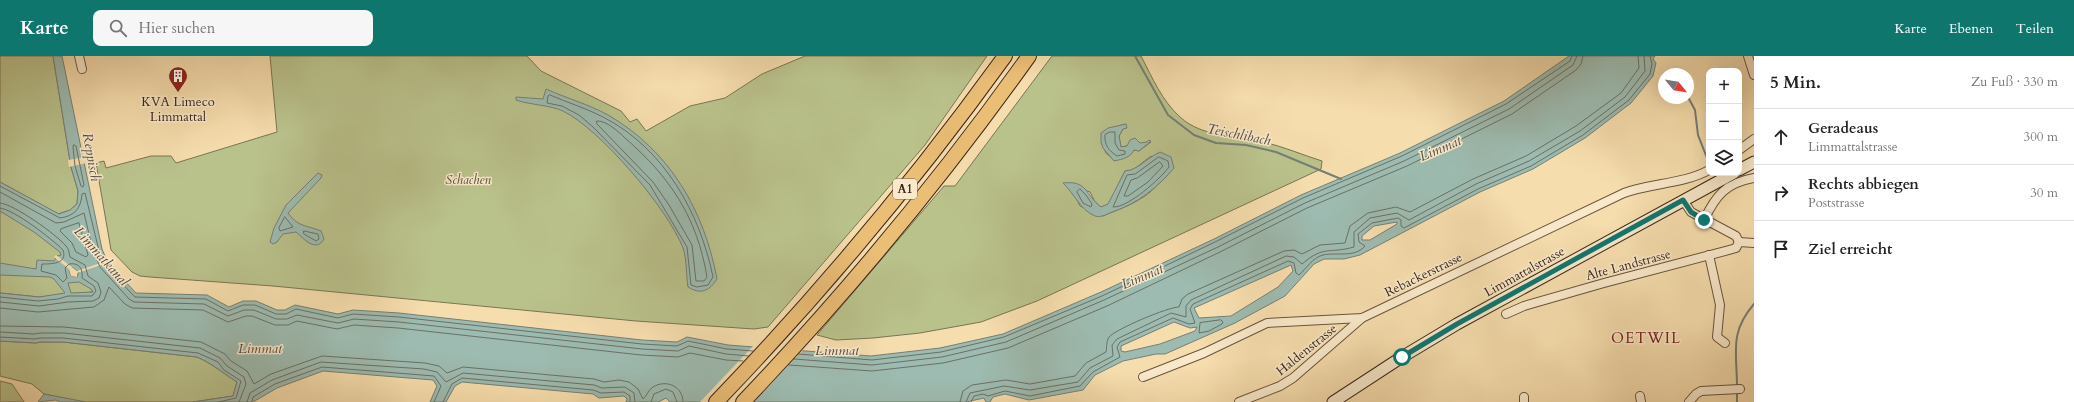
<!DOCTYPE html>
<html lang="de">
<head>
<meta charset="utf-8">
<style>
  :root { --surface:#fff; --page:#f6f6f6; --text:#222; --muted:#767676; --line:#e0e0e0; --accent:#0f766e }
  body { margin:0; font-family:Cardo,serif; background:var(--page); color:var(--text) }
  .controls { position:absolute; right:12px; top:12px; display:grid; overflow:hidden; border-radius:8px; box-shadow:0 4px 16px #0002 }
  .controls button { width:36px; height:36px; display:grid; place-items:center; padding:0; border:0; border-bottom:1px solid var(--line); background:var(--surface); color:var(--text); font:20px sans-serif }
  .compass { position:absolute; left:1658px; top:12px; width:36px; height:36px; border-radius:50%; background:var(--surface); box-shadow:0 4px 16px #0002; rotate:120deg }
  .stop { position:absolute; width:12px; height:12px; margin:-9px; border:3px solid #0f766e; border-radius:50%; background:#fff }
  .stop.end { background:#0f766e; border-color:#fff; box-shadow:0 1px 4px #0008 }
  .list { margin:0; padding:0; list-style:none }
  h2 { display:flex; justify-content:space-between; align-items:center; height:52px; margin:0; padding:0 16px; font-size:17px }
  h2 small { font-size:13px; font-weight:400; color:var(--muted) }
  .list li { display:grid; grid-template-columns:26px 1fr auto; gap:12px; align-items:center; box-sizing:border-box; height:56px; padding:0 16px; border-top:1px solid var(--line) }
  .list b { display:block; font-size:15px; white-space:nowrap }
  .list p { margin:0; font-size:13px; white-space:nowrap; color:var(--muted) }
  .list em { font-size:13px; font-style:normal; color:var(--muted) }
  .icon { flex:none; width:22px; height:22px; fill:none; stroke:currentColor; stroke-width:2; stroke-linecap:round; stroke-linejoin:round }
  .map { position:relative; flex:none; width:1754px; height:346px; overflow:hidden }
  header { display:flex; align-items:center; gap:24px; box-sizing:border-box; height:56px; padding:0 20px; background:var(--accent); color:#fff }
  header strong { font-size:19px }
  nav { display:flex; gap:22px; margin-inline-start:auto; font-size:14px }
  .search { width:280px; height:36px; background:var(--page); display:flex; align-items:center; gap:10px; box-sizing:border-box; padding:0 14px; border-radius:8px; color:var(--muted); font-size:15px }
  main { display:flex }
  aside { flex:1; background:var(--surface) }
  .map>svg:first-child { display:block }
  .green { fill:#bac28c; stroke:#7a7454; fill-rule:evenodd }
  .water { fill:#9dbbb0; stroke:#767f75; fill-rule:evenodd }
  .pier { fill:#f6ddad }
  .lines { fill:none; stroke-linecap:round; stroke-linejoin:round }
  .shore { stroke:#6c7066; stroke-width:1 }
  .stream { stroke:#767f75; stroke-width:2 }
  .minor-casing { stroke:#6a5340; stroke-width:10 }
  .secondary-casing { stroke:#3b251c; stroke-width:13 }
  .motorway-casing { stroke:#3b251c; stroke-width:16 }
  .minor { stroke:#f9e9ca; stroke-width:8 }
  .secondary { stroke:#f9e9ca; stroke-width:11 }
  .motorway { stroke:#ebbe76; stroke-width:14 }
  .route { stroke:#0f766e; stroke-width:5 }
  .labels { text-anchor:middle; stroke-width:3; stroke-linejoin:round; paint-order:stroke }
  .shield { fill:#f9e9ca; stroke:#746050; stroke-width:1 }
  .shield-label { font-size:12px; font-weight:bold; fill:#3b251c }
  .poi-label { font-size:13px; fill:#3b251c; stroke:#f9e9ca }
  .park-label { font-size:13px; font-style:italic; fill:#5b4c38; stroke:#f9e9ca }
  .street-label { font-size:13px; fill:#3b251c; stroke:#f9e9ca }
  .water-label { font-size:14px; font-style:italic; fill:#544a41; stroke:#f9e9ca }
  .quarter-label { font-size:15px; letter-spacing:1px; fill:#7a1f14; stroke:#f9e9ca }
</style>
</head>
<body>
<header>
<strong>Karte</strong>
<div class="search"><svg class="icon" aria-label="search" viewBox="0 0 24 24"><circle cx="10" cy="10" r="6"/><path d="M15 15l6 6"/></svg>Hier suchen</div>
<nav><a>Karte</a><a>Ebenen</a><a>Teilen</a></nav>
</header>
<main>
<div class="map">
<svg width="1754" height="346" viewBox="0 0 1754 346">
  <rect width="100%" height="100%" fill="#f6ddad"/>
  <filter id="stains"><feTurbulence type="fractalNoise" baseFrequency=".005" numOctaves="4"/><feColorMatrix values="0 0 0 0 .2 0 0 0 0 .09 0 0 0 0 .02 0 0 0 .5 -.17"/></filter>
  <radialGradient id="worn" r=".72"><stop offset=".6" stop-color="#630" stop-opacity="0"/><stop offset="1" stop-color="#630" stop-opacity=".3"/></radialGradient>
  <g class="green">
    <path d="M 0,0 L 53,0 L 71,111 L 78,135 L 77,148 L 70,154 L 58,158 L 0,126 Z"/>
    <path d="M 270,0 L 527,0 L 541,15 L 621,55 L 630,66 L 637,63 L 646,75 L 690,50 L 725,42 L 762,18 L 805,0 L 987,0 L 925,89 L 768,271 L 754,273 L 636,265 L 273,230 L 150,221 L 140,220 L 132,216 L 111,194 L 96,107 L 104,105 L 106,112 L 151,100 L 171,100 L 176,107 L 277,76 Z"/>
    <path d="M 1052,0 L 1141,0 C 1152,21 1162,45 1180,61 C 1203,82 1236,79 1264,86 C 1284,91 1303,99 1322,105 L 1321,113 L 1037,245 L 981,266 L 920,277 L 873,282 L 836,284 L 817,279 L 944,130 L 955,130 ZM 1126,68 L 1119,80 L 1121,91 L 1151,86 L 1139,95 L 1135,94 L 1112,102 L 1106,97 L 1101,86 L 1118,70 ZM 1151,100 L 1168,119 C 1159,126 1154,134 1145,140 C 1130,150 1119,153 1103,160 L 1080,150 L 1073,136 L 1064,127 L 1090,136 L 1095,146 L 1101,151 L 1109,148 L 1125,115 L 1133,114 Z"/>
    <path d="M 0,155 C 36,174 73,200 93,236 L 39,241 L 0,237 Z"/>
    <path d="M 0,285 L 36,287 L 40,286 L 63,286 L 197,301 C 213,308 223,317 237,326 L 233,340 L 193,346 L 79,346 L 44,338 L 32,328 L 0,320 Z"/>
    <path d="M 0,325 L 12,328 L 24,346 L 0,346 Z"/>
  </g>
  <g class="water">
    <path d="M 53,0 L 62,0 L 102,193 L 108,207 L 136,237 L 207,239 L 229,251 L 243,245 L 256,245 L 277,254 L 285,254 L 295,249 L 338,258 L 353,254 L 399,257 L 642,284 L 677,286 L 687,281 L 728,289 L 871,300 L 940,292 L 1003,278 L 1101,236 L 1214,183 L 1301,139 L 1400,97 L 1504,45 L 1569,0 L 1655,0 L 1653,3 L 1656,7 L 1653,20 L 1631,47 L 1585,82 L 1533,113 L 1480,136 L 1360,199 L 1344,203 L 1324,203 L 1314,208 L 1285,240 L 1235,267 L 1165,298 L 1156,298 L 1123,305 L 1095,319 L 1083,334 L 1029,344 L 1005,338 L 993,341 L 990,346 L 986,346 L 984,342 L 966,346 L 670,346 L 666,342 L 658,346 L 626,346 L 627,343 L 624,340 L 599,342 L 593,338 L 462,326 L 455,330 L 446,346 L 430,346 L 437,330 L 433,324 L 323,315 L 277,332 L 253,346 L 193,346 L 233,340 L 237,326 C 223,317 213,308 197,301 L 63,286 L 40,286 L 36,287 L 0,285 L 0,237 L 39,241 L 65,237 L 54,223 L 50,221 L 0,219 L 0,207 L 36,213 L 37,204 L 54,205 L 57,200 L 61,199 L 60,196 L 34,176 L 0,155 L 0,126 L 59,158 L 70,154 L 77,148 L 78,135 L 71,111 ZM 1397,166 L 1397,168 L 1370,184 L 1362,184 L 1362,180 L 1374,170 ZM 1291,209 L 1293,215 L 1278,231 L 1231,260 L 1199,262 L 1194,252 ZM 72,211 L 79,216 L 77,221 L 71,220 L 69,214 ZM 79,226 L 91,233 L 93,236 L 71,237 L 68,227 ZM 1174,266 L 1190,272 L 1197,271 L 1195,275 L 1160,288 L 1125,296 L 1121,295 L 1121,290 Z"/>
    <path d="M 546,33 C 566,42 588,48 608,59 C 670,95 704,154 717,223 C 709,235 701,239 688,231 C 686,220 687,203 683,192 C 668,153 600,73 563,55 C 550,49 530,49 516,44 L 516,41 L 543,43 Z"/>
    <path d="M 1126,68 L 1127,72 L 1123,73 L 1119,80 L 1121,91 L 1127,90 L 1130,84 L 1135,82 L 1140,87 L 1147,86 L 1149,84 L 1151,85 L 1139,95 L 1134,94 C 1130,102 1123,103 1114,105 L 1103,92 L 1101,86 L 1101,77 L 1108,72 Z"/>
    <path d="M 1160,96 L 1171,101 L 1174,112 C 1158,131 1137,148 1112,156 C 1107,158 1101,162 1095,160 C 1080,154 1074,137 1063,127 C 1088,124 1085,139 1101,151 L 1108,148 L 1125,115 C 1138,114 1147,102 1160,96 Z"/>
    <path d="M 318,117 L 322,119 L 321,122 L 288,157 C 298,171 306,169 321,175 L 324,183 C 316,197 304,183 296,176 L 283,178 L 277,186 L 273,188 L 270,186 L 274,172 L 286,149 Z"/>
    <path d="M 44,338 L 86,346 L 60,346 L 56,344 L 38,346 Z"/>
  </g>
  <g class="pier">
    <path d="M 85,101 L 87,107 L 69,111 L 68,104 Z"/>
    <path d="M 56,199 L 77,215 L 109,204 L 110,206 L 77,217 L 77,221 L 71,220 L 69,213 L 54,201 Z"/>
    <path d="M 754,289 L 804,293 L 754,346 L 700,346 Z"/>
  </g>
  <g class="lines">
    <g class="shore">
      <path d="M 550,39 C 568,47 586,52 603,61 C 664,92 700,157 713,221 L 708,229 L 697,231 L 691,229 L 687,191 L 650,129 L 593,71 L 579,59 L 562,50 L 547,47 L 548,40 Z"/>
      <path d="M 597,65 C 606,64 619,76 625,82 C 670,121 697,161 707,221 L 704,225 L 696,225 L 692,189 L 669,149 L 653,126 L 597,68 Z"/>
      <path d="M 1110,76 L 1115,76 L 1115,87 L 1119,94 L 1125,95 L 1125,98 L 1117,100 C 1109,95 1104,89 1105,79 Z"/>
      <path d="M 74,89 L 76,90 L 84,129 L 83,131 L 81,130 L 75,110 L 73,91 Z"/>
      <path d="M 1159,101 L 1168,105 L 1169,111 C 1161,122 1128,152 1113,151 L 1127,119 L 1135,118 Z"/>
      <path d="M 1160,106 L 1163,110 L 1148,126 L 1128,140 L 1124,140 L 1131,124 L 1137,122 Z"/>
      <path d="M 0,130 L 60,162 C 75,160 81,152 82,138 L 85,137 L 100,199 L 105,210 L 135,241 L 206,243 L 228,255 L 243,249 L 255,249 L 276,258 L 286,258 L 296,253 L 338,262 L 353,258 L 399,261 L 642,288 L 677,290 L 688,285 L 727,293 L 753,295"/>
      <path d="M 1080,133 L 1086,139 L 1092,148 L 1091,151 L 1083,147 L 1077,136 Z"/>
      <path d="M 0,136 L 56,167 L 64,166 L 84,157 L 93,195 L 100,211 L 129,243 L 134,246 L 204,248 L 228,260 L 244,254 L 254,254 L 276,263 L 287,263 L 297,259 L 338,267 L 354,263 L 399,266 L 642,293 L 678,295 L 689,290 L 726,298 L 749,300"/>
      <path d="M 0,147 C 14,148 57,179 66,190 C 69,193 69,197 70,201 L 85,209 L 88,220 L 98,227 L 101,236 L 99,242 L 93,245 L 68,246 L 39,250 L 0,246"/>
      <path d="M 0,152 C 15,154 52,183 63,194 C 68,208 51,208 42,208 L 41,215 L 56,219 L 63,226 L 67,222 L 65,212 L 69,208 C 80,206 83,214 82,222 L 94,230 L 96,235 L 92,240 L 68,240 L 58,243 L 38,245 L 0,241"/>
      <path d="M 285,161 L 293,171 L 280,175 L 279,172 Z"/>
      <path d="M 79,167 L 88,199 L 86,201 L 76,196 L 72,187 L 60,175 L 61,173 Z"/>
      <path d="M 304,175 L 318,178 L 319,183 L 316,185 L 304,178 Z"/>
      <path d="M 0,252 L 38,256 L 94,251 L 104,244 L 109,231 L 125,248 L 132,252 L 203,254 L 228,266 L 246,260 L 252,260 L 275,269 L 288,269 L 297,265 L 337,273 L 354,269 L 398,272 L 641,299 L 678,301 L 690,297 L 726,304 L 743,305"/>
      <path d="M 1221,264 L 1223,266 L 1222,268 L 1209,275 L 1199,277 L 1200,267 Z"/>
      <path d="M 0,270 L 64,271 L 201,286 L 225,298 L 231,305 L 247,315 L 254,328 L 271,318 L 322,300 L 425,307 L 439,310 L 447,317 L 463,311 L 594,323 L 604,326 L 619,324 L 629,326 L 638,333 L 643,343 C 647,340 648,334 653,331 C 666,323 683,330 683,346"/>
      <path d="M 0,276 L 34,278 L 40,277 L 64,277 L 200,292 L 220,302 L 227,310 L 244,321 L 246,328 L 239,346"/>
      <path d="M 0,281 L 35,283 L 40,282 L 63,282 L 198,297 L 218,306 L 224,314 L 241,325 L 236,342 L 218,346"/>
      <path d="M 798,298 L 872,304 L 941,296 L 1004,281 L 1102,240 L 1215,186 L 1303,142 L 1402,100 L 1506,48 L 1570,5 L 1572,0"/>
      <path d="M 794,303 L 872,309 L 942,301 L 1006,286 L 1104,244 L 1218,191 L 1305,147 L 1404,105 L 1509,53 L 1573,9 L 1577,0"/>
      <path d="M 789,309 L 872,315 L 943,307 L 1008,292 L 1107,250 L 1220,196 L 1307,152 L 1407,110 L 1512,58 L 1576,14 L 1581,8 L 1583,0"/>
      <path d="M 247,346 L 250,337 L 272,324 L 321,306 L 424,313 L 437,316 L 446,326 L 463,317 L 594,329 L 602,332 L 625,331 L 634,337 L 635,346"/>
      <path d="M 252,346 L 253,341 L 275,328 L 322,311 L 434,320 L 441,330 L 434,346"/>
      <path d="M 443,346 L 452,328 L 462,322 L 593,334 L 601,337 L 624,336 L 630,340 L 630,346"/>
      <path d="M 651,346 L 654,338 L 666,333 L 673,336 L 677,346"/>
      <path d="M 960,346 L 963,335 L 972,329 L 1006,324 L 1030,328 L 1075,320 L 1086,307 L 1106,296 C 1107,291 1106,286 1109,281 C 1116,273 1168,251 1179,251 L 1182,243 L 1188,238 L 1284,195 L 1294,194 L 1302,198 L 1320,189 L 1345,187 L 1350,170 L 1368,157 L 1396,151 L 1410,156 L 1473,123 L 1526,100 L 1576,70 L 1621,37 L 1639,12 L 1638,0"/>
      <path d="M 966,346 L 970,337 L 1004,330 L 1030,334 L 1078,326 L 1090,312 L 1113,300 L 1112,289 L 1117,283 L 1171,257 L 1186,261 L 1186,250 L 1191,244 L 1286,200 L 1294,201 L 1302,208 C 1324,189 1329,198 1354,191 L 1354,176 L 1370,162 L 1397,157 L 1409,164 L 1476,128 L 1529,105 L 1580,75 L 1625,41 L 1645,15 L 1644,0"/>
      <path d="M 971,346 L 974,340 L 983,338 L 988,340 L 1005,335 L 1030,340 L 1080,330 L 1093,316 L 1120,301 L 1117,291 L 1120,286 L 1173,262 L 1189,268 L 1195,267 L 1190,253 L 1193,248 L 1288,205 L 1294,207 L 1296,217 L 1299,219 C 1307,212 1312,202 1323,199 C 1337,196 1355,202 1365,190 L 1359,186 L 1358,178 L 1372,167 L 1398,162 L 1401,164 L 1401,170 L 1404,172 L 1478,133 L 1531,110 L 1583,79 L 1629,44 L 1650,18 L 1652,8 L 1650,0"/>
    </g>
    <g class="stream">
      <path d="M 1135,0 L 1168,59 L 1194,79 L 1216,87 L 1246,89 L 1276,96 L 1341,123"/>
      <path d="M 1662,24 L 1664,25"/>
      <path d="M 1688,41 L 1695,54 L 1698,79 L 1709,107"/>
      <path d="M 1737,331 C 1737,296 1729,277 1754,248"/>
      <path d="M 1737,346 L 1737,335"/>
    </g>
    <g class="minor-casing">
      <g id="minor">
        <path d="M 79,0 L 82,13"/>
        <path d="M 1748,0 L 1754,19"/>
        <path d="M 1739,94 L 1754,83"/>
        <path d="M 1683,144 L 1691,156 L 1736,180 L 1739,186"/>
        <path d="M 1704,164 C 1716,139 1726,127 1754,122"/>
        <path d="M 1739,186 L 1754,187"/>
        <path d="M 1709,199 L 1720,249 L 1717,281 L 1725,287"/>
        <path d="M 1506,258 L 1524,250 L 1604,227 L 1729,194 L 1736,192 L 1739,186"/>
        <path d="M 1143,321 L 1204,297 L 1267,267 L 1362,262 L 1624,137 C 1651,127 1684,128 1709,114"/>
        <path d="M 1640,340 L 1641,346"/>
        <path d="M 1239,346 L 1280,330 L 1293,322 L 1362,262"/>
        <path d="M 1524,346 L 1524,341"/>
        <path d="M 1689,346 L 1696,338 L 1701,335 L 1740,333"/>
      </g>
    </g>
    <g class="secondary-casing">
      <g id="secondary">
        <path d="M 1739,114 L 1754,106"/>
        <path d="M 1333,346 L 1402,301 L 1457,268 L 1734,117"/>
      </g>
    </g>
    <g class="motorway-casing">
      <g id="motorway">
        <path d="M 716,346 C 821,237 917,122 1005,0"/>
        <path d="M 743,346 C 846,238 942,122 1029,0"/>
      </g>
    </g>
    <use href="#minor" class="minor"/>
    <use href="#secondary" class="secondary"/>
    <use href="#motorway" class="motorway"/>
  </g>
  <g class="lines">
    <path class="route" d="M 1402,301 L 1457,268 L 1683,144 L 1691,156 L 1704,164"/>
  </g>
  <defs>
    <g id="building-pin" transform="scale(1)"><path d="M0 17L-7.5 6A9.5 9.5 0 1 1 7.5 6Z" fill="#8f2418" stroke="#f9e9ca"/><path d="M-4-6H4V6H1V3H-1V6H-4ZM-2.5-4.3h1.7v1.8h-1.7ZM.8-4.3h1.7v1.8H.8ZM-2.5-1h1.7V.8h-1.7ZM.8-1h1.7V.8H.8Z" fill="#fff"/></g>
  </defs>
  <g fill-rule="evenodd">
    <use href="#building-pin" x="178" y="20"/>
  </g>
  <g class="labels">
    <rect class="shield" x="893" y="123" width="24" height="20" rx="3"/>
    <g class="shield-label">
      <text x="905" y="137">A1</text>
    </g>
    <g class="poi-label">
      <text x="178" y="50">KVA Limeco<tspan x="178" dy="15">Limmattal</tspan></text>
    </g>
    <g class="park-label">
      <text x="468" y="128">Schachen</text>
    </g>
    <g class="street-label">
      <text transform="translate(1628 208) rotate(-15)" y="5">Alte Landstrasse</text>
      <text transform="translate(1524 215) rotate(-29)" y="5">Limmattalstrasse</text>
      <text transform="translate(1423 218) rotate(-26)" y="5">Rebackerstrasse</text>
      <text transform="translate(1306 293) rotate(-39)" y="5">Haldenstrasse</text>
    </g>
    <g class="water-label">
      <text transform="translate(1239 78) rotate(11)" y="5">Teischlibach</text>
      <text transform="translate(1440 92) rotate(-23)" y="5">Limmat</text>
      <text transform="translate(92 101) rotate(80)" y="5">Reppisch</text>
      <text transform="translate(102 200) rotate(48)" y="5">Limmatkanal</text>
      <text transform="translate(1142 220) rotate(-23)" y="5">Limmat</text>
      <text x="260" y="297">Limmat</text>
      <text x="837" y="299">Limmat</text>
    </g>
    <g class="quarter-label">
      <text x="1646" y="287">OETWIL</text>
    </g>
  </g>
  <rect width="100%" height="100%" filter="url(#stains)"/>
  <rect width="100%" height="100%" fill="url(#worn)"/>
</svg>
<div class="controls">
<button>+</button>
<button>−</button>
<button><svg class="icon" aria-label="layers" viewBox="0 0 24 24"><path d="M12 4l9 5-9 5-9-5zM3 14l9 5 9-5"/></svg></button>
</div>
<svg class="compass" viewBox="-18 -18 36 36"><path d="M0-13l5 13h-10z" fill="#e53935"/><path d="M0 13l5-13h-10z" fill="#767676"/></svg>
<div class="stop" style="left:1402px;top:301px"></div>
<div class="stop end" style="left:1704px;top:164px"></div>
</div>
<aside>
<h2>5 Min.<small>Zu Fuß · 330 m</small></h2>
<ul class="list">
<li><svg class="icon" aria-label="ahead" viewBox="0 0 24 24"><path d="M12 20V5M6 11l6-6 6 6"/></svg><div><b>Geradeaus</b><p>Limmattalstrasse</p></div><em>300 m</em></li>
<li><svg class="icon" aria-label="right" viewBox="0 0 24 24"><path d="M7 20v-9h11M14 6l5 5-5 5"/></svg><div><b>Rechts abbiegen</b><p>Poststrasse</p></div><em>30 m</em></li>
<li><svg class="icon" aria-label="arrive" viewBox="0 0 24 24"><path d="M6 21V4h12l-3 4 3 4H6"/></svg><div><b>Ziel erreicht</b></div></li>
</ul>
</aside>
</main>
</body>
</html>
